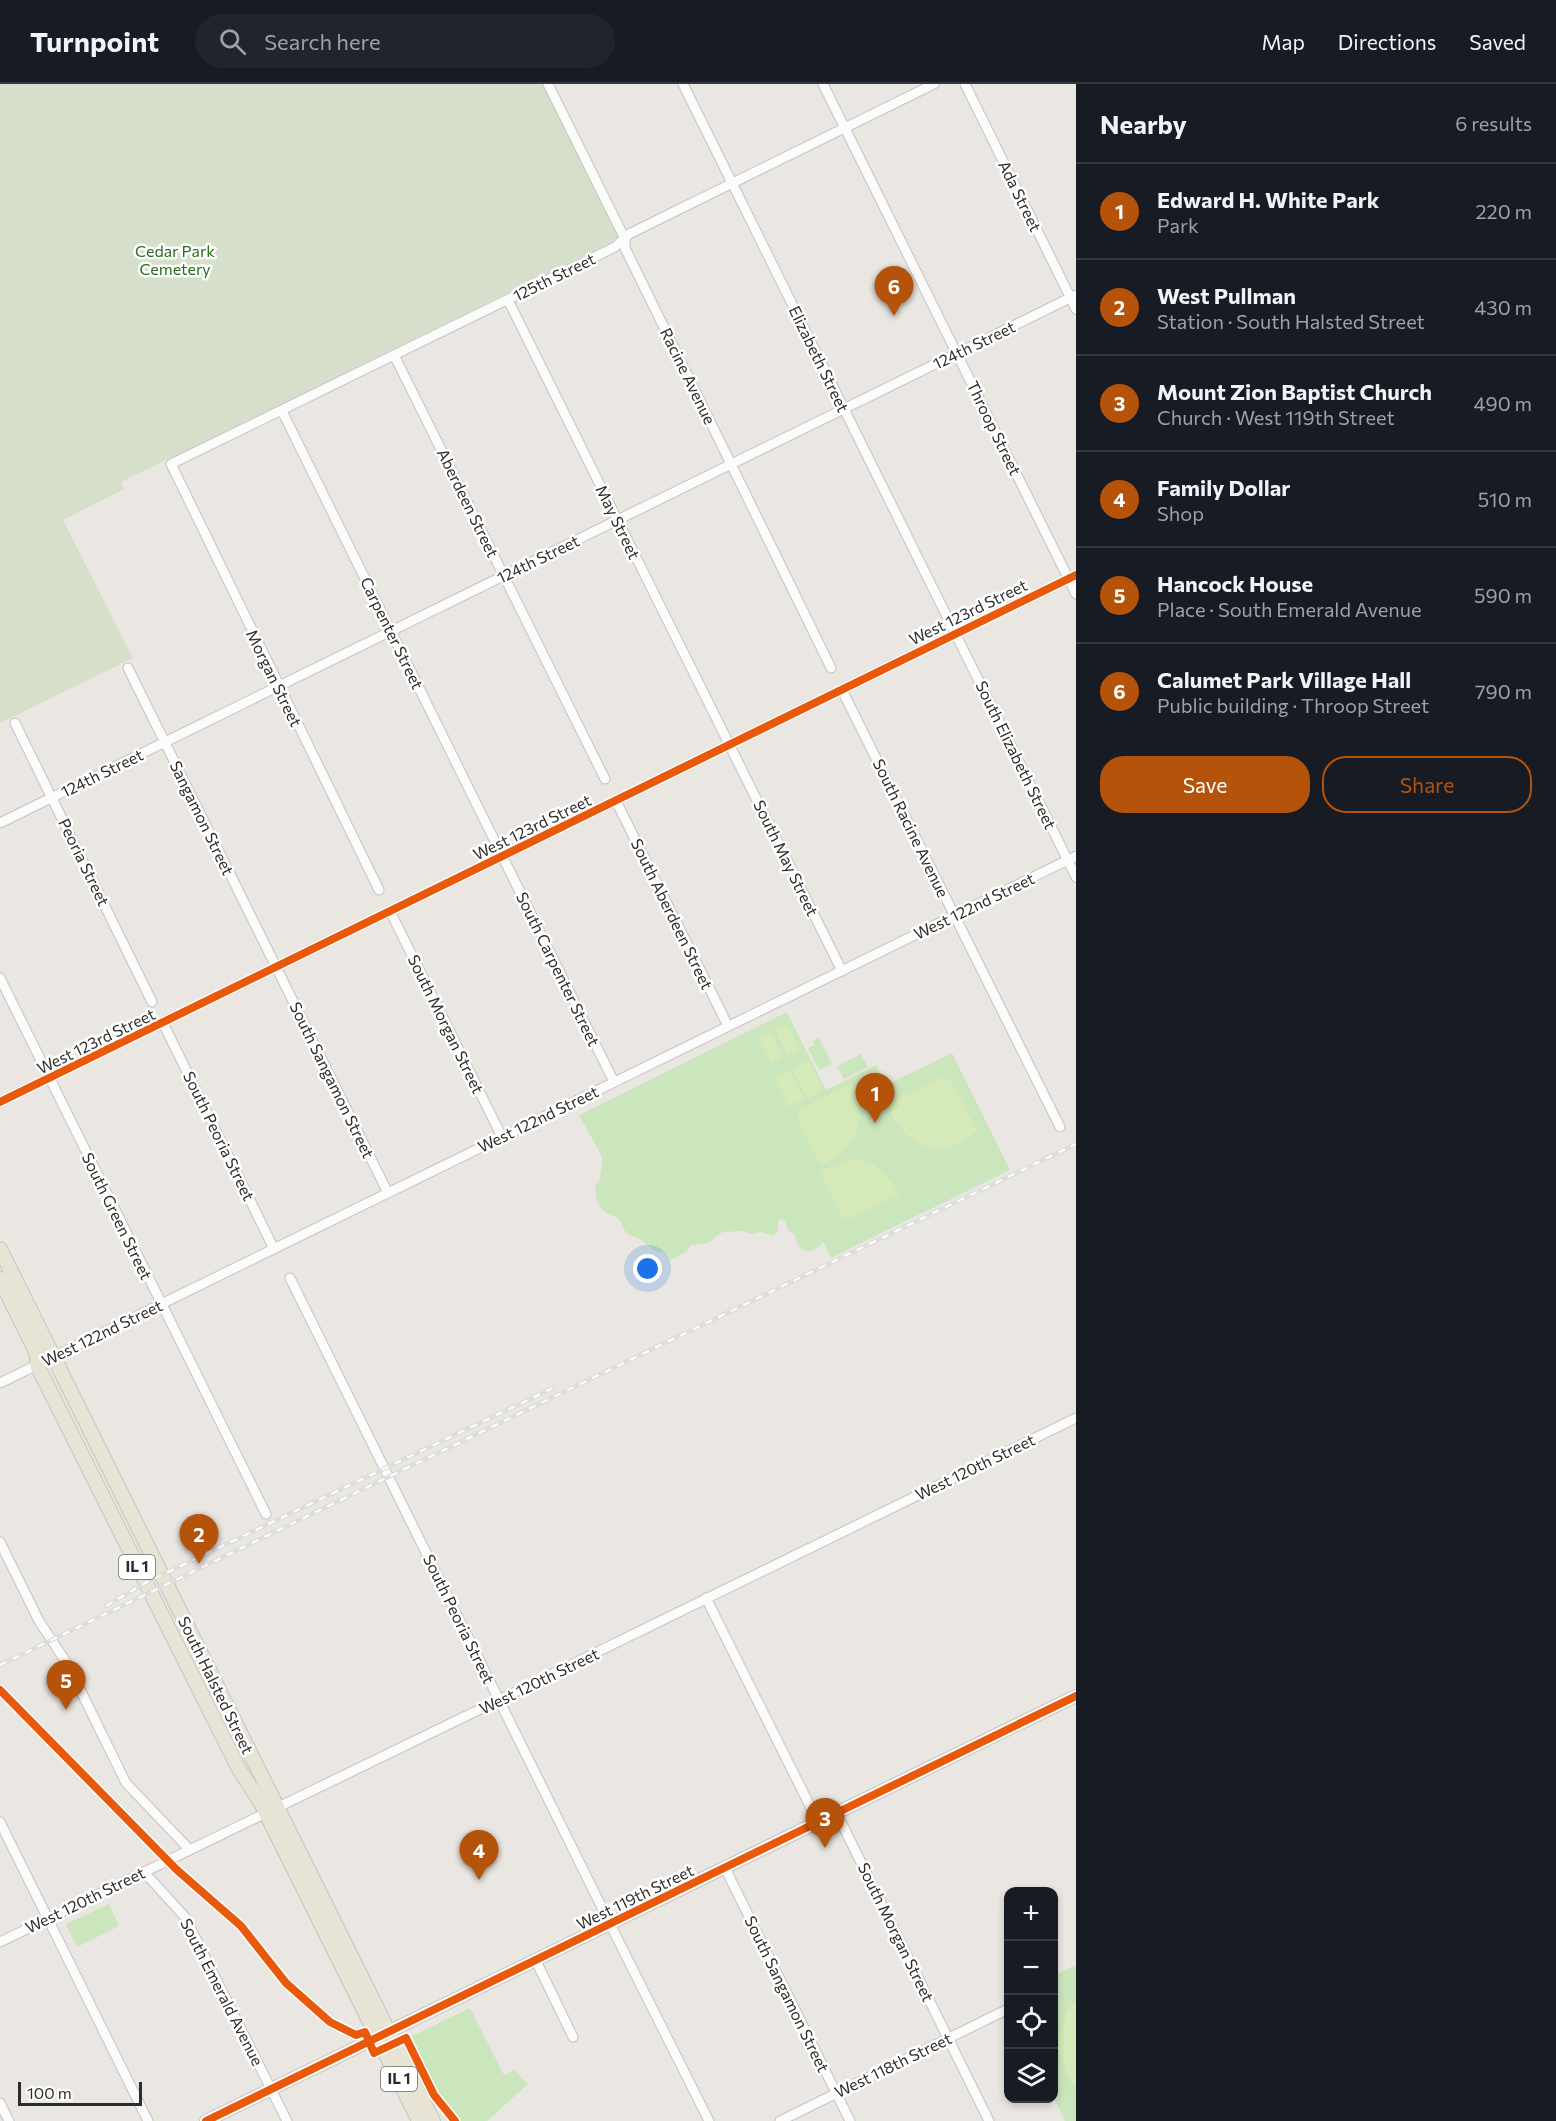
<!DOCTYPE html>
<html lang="en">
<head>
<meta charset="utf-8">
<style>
  :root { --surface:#171b24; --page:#20242c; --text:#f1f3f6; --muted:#9ea1a6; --line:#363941; --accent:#b45309 }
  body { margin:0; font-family:Commissioner,sans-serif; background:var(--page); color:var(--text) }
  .controls { position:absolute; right:18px; bottom:18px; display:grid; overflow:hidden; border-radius:12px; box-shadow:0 3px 9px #0003 }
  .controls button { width:54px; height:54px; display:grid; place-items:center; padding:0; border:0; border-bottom:2px solid var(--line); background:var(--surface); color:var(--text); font:30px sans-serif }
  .scale { position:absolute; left:18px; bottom:15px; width:124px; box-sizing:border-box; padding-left:6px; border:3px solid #2c2c2c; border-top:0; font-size:16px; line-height:21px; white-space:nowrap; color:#2c2c2c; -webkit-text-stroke:4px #fff; paint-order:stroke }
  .you { position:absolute; left:648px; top:1185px; width:21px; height:21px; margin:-15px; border:4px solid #fff; border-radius:50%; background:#1a73e8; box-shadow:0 0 0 9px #1a73e833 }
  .badge { display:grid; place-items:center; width:39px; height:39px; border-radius:50%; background:var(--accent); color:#fff; font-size:20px; font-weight:700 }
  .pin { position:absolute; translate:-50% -50px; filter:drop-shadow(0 2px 3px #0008) }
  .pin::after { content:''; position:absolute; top:32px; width:21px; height:18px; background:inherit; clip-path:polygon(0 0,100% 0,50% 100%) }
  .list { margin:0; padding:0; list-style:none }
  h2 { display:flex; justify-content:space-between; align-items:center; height:78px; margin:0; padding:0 24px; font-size:26px }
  h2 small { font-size:20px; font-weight:400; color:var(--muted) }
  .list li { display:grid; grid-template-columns:39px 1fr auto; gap:18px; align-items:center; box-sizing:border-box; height:96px; padding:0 24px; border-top:2px solid var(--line) }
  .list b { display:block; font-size:22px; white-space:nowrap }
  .list p { margin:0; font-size:20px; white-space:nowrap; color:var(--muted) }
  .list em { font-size:20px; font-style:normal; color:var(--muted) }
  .actions { display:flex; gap:12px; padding:18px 24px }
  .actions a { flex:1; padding:14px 0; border:2px solid var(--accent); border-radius:24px; text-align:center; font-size:21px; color:var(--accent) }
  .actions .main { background:var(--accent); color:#fff }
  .icon { flex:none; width:33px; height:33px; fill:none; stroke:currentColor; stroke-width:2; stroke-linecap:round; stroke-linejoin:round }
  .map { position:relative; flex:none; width:1076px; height:2037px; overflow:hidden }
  header { display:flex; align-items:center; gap:36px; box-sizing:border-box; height:84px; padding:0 30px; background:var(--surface); border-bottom:2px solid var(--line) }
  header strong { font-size:28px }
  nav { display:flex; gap:33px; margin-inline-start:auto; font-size:21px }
  .search { width:420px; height:54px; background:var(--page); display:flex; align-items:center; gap:15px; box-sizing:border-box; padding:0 21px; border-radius:33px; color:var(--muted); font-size:22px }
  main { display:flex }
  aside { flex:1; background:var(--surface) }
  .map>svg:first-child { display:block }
  .green { fill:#cbe5bc }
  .cemetery { fill:#d6dfca }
  .pitch { fill:#d5e9b9 }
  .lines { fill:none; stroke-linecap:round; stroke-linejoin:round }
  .street-casing { stroke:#c4c3c3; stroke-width:11 }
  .secondary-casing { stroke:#c4c3c3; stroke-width:14 }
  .primary-casing { stroke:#c6c4c2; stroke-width:16 }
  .street { stroke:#fcfbfb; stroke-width:9 }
  .secondary { stroke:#fcfbfb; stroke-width:12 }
  .primary { stroke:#e7e4d5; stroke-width:14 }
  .rail-casing { stroke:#dededf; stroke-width:4.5 }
  .rail { stroke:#fff; stroke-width:2; stroke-dasharray:7; stroke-linecap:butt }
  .cycleway-casing { stroke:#fff; stroke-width:11 }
  .cycleway { stroke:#e8590c; stroke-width:8 }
  .labels { text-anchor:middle; stroke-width:5; stroke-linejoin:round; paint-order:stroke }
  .shield { fill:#fff; stroke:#6b6b6b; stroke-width:1.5 }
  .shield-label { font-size:15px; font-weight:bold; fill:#2c2c2c }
  .street-label { font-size:16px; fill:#2c2c2c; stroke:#fff }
  .park-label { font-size:16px; fill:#276b1b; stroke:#fff }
</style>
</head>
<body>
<header>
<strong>Turnpoint</strong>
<div class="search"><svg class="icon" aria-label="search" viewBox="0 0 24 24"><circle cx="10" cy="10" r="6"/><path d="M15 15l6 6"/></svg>Search here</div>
<nav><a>Map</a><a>Directions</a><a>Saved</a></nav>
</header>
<main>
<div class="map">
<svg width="1076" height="2037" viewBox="0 0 1076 2037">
  <rect width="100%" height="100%" fill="#eae7e2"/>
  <g class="green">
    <path d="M 787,928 L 826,1006 L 876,981 L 886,1001 L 952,969 L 1010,1086 L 831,1174 L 823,1158 C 812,1173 798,1169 795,1151 L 788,1146 L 785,1137 L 781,1134 L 778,1137 L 778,1148 L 773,1152 L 761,1148 L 751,1150 L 742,1147 L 726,1148 L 720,1149 L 710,1158 L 703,1160 L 691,1161 L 686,1168 L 670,1176 L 663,1168 C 650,1168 648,1159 638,1154 C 633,1152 629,1152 625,1147 C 622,1143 621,1138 618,1134 C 599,1127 596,1121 595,1100 L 599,1098 C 600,1093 603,1079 602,1074 C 602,1071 582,1037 579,1031 Z"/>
    <path d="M 819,954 L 832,980 L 819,986 L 808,964 L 814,961 L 812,957 Z"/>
    <path d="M 861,970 L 868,983 L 844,995 L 837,982 Z"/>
    <path d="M 109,1820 L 119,1842 L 77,1863 L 66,1840 Z"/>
    <path d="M 1076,1881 L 1076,2037 L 1065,2037 L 1054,2014 L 1054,1892 Z"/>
    <path d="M 470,1924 L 504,1991 L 514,1986 L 528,2000 L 487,2037 L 448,2037 L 408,1954 Z"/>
  </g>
  <path class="cemetery" d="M 0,0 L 542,0 L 618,153 L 612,158 L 121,398 L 124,405 L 63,436 L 133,574 L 0,639 Z"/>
  <g class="pitch">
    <path d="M 787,940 L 800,966 L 787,972 L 775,946 Z"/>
    <path d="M 771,948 L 783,974 L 771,980 L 758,954 Z"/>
    <path d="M 809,976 L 823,1006 L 807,1014 L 792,984 Z"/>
    <path d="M 790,986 L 805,1015 L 788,1023 L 774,994 Z"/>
    <path d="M 942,993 L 950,996 L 978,1047 C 967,1055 953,1065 938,1065 C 914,1065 894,1041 887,1019 Z"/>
    <path d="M 852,999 C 869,1036 858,1065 821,1082 L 797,1035 L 800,1025 Z"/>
    <path d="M 850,1076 C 875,1076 889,1089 899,1111 L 849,1136 L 842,1133 L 819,1087 Z"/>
    <path d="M 1076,1916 L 1076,2003 C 1053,1977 1053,1942 1076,1916 Z"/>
  </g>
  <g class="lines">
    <g class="street-casing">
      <g id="street">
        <path d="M 548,0 L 619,143 L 625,155 L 625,164 L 831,584"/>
        <path d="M 683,0 L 1076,793"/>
        <path d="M 823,0 L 1076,510"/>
        <path d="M 965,0 L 1076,225"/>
        <path d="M 508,216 L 842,887"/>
        <path d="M 394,271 L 605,695"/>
        <path d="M 282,327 L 614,998"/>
        <path d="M 128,584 L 388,1109"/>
        <path d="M 842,606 L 1060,1043"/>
        <path d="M 15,639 L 152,918"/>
        <path d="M 616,717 L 728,942"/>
        <path d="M 0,739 L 1076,211"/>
        <path d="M 379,806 L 171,380 L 615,163 L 629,150 L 934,0"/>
        <path d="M 390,827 L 502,1053"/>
        <path d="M 0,894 L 266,1430"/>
        <path d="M 163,939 L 274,1165"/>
        <path d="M 0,1018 L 1076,491"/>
        <path d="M 290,1194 L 610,1840 L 709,2037"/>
        <path d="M 0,1299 L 1076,772"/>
        <path d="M 0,1458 L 39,1537 L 68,1581 L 126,1699 L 190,1766"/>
        <path d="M 706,1514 L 814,1730 L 842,1740 L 989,2037"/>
        <path d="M 0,1738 L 148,2037"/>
        <path d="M 725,1784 L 850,2037"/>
        <path d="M 144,1788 L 185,1833 L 287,2037"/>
        <path d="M 0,1858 L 499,1616 L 1076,1334"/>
        <path d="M 536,1877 L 573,1953"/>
        <path d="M 0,2019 L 9,2037"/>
        <path d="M 780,2037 L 1006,1926"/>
      </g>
    </g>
    <g class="secondary-casing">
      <path id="secondary" d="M 206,2037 L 1076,1612"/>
    </g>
    <g class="primary-casing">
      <g id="primary">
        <path d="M 0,1165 L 433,2037"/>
        <path d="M 0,1195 L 37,1270 L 37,1281 L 239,1685 L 261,1719 L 419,2037"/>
      </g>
    </g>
    <use href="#street" class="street"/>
    <use href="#secondary" class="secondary"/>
    <use href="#primary" class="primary"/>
    <g class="rail-casing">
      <g id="rail">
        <path d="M 106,1522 L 145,1499 L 553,1304"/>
        <path d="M 0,1581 L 1076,1060"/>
      </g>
    </g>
    <use href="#rail" class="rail"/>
    <g class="cycleway-casing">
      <g id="cycleway">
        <path d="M 0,1018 L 1076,491"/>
        <path d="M 0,1606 L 177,1786 L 241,1842 L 286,1899 L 330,1938 L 356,1951 L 365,1948 L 374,1969 L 406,1954 L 434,2011 L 455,2037"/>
        <path d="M 206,2037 L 1076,1612"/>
      </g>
    </g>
    <use href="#cycleway" class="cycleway"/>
  </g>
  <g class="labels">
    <g class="shield">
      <rect x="119" y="1471" width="36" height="24" rx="4.5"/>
      <rect x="381" y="1983" width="36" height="24" rx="4.5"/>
    </g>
    <g class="shield-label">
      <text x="137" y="1488">IL 1</text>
      <text x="399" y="2000">IL 1</text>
    </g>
    <g class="street-label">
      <text transform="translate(1020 112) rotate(64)" y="6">Ada Street</text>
      <text transform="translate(554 193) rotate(-26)" y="6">125th Street</text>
      <text transform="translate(974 261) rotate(-26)" y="6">124th Street</text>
      <text transform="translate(819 275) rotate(64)" y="6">Elizabeth Street</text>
      <text transform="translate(688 292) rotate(64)" y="6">Racine Avenue</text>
      <text transform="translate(994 344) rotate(64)" y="6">Throop Street</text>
      <text transform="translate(468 419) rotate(64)" y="6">Aberdeen Street</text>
      <text transform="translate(618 438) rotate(64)" y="6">May Street</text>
      <text transform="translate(538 475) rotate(-26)" y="6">124th Street</text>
      <text transform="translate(968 528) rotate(-26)" y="6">West 123rd Street</text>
      <text transform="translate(392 549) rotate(64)" y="6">Carpenter Street</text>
      <text transform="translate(274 594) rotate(64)" y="6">Morgan Street</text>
      <text transform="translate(1016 671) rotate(64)" y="6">South Elizabeth Street</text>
      <text transform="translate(102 689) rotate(-26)" y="6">124th Street</text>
      <text transform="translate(202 734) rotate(64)" y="6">Sangamon Street</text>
      <text transform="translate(532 743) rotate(-26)" y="6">West 123rd Street</text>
      <text transform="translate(911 744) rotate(64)" y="6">South Racine Avenue</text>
      <text transform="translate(786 774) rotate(64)" y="6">South May Street</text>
      <text transform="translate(84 778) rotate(64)" y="6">Peoria Street</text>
      <text transform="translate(974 822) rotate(-26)" y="6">West 122nd Street</text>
      <text transform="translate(672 830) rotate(64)" y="6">South Aberdeen Street</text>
      <text transform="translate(558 885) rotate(64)" y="6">South Carpenter Street</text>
      <text transform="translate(446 940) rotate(64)" y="6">South Morgan Street</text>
      <text transform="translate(96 957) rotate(-26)" y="6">West 123rd Street</text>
      <text transform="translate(332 996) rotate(64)" y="6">South Sangamon Street</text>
      <text transform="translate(538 1035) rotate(-26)" y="6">West 122nd Street</text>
      <text transform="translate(219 1052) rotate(64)" y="6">South Peoria Street</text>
      <text transform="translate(117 1132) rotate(64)" y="6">South Green Street</text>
      <text transform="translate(102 1249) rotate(-26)" y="6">West 122nd Street</text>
      <text transform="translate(975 1383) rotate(-26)" y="6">West 120th Street</text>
      <text transform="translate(459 1535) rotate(64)" y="6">South Peoria Street</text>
      <text transform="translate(539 1597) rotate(-26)" y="6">West 120th Street</text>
      <text transform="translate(216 1601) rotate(64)" y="6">South Halsted Street</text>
      <text transform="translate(635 1813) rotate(-26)" y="6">West 119th Street</text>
      <text transform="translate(85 1816) rotate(-26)" y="6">West 120th Street</text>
      <text transform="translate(896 1848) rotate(64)" y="6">South Morgan Street</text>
      <text transform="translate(222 1908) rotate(63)" y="6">South Emerald Avenue</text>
      <text transform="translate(787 1910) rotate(64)" y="6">South Sangamon Street</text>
      <text transform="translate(893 1981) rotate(-26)" y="6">West 118th Street</text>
    </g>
    <g class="park-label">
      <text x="175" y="173">Cedar Park<tspan x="175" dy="18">Cemetery</tspan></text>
    </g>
  </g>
</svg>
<div class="controls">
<button>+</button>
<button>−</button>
<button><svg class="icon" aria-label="locate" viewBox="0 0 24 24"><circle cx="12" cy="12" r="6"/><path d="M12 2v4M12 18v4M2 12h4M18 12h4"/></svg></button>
<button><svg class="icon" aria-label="layers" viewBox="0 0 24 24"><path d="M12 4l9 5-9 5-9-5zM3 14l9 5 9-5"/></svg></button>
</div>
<div class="scale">100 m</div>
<div class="you"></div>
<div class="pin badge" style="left:875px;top:1039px">1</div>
<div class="pin badge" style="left:199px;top:1480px">2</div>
<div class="pin badge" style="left:825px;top:1764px">3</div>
<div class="pin badge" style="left:479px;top:1796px">4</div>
<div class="pin badge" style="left:66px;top:1626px">5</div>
<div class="pin badge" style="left:894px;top:232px">6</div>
</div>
<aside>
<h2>Nearby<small>6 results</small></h2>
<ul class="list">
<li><span class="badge">1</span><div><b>Edward H. White Park</b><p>Park</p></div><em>220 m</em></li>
<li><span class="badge">2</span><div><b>West Pullman</b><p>Station · South Halsted Street</p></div><em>430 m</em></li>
<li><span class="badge">3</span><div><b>Mount Zion Baptist Church</b><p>Church · West 119th Street</p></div><em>490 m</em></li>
<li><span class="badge">4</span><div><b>Family Dollar</b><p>Shop</p></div><em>510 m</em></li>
<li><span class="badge">5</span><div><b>Hancock House</b><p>Place · South Emerald Avenue</p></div><em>590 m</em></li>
<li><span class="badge">6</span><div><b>Calumet Park Village Hall</b><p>Public building · Throop Street</p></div><em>790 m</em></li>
</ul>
<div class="actions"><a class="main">Save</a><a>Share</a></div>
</aside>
</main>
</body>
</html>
